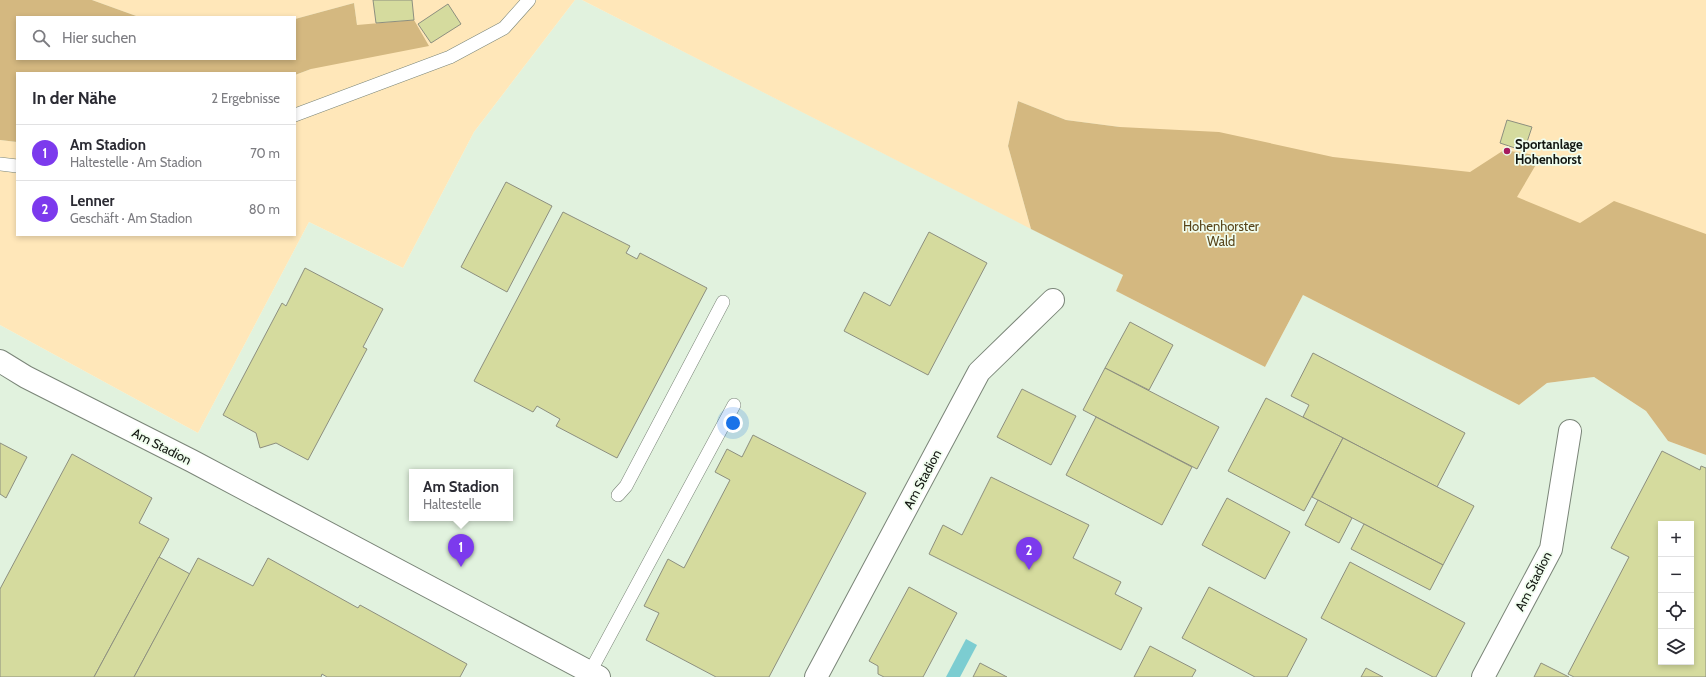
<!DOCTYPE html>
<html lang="de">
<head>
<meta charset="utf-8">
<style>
  :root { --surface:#fff; --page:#f2f2f3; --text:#2b2b33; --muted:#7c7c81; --line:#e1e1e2; --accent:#7c3aed }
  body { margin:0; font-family:Cabin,sans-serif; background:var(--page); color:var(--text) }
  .controls { position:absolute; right:12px; bottom:12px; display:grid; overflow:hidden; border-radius:0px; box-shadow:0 2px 6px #0003 }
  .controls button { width:36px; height:36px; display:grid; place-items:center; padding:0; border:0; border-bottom:1px solid var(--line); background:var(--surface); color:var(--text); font:20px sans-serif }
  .you { position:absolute; left:733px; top:423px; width:14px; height:14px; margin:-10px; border:3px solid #fff; border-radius:50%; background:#1a73e8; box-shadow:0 0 0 6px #1a73e833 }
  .badge { display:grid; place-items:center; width:26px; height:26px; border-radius:50%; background:var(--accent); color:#fff; font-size:13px; font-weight:700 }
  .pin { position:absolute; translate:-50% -33px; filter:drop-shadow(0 1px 2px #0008) }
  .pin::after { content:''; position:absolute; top:21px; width:14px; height:12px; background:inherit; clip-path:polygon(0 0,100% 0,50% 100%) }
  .popup { position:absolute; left:409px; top:469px; width:104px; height:52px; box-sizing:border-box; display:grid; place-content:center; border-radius:0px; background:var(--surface); filter:drop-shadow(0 1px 3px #0005); font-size:13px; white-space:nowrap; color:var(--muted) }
  .popup b { font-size:15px; color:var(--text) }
  .popup::after { content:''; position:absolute; left:50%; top:100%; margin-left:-8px; border:8px solid transparent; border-top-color:var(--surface) }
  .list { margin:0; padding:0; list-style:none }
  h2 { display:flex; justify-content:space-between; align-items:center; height:52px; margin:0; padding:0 16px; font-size:17px }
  h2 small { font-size:13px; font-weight:400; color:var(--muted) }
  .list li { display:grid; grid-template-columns:26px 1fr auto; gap:12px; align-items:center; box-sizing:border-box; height:56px; padding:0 16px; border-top:1px solid var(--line) }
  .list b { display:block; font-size:15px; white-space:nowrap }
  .list p { margin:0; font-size:13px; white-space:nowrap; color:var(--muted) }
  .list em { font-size:13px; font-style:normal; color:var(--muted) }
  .icon { flex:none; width:22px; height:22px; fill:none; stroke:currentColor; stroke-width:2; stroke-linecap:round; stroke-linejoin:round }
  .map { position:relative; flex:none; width:1706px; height:677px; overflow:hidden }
  .search { position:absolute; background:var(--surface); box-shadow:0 2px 6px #0003; left:16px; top:16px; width:280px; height:44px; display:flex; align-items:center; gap:10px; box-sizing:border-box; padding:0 14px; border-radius:0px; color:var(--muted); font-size:15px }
  .panel { position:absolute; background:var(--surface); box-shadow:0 2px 6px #0003; left:16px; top:72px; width:280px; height:164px; border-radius:0px }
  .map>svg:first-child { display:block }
  .built { fill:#e1f2de; fill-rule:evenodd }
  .green { fill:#ffe7b9 }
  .forest { fill:#d4b880 }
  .water { fill:#7ccdd1 }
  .building { fill:#d5db9e; stroke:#8d8f7f; fill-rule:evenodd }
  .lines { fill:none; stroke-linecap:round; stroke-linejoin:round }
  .service-casing { stroke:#7a8578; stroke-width:14 }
  .minor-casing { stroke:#7a8578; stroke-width:24 }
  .service { stroke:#fff; stroke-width:13 }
  .minor { stroke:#fff; stroke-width:22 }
  .poi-dot { fill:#a61a5e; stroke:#f0fdee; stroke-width:1.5 }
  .labels { text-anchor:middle; stroke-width:3.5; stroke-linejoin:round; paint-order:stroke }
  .poi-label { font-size:13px; font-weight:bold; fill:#121611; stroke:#f0fdee; text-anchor:start }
  .park-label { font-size:13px; fill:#584419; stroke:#f0fdee }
  .street-label { font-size:13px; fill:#121611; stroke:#f0fdee }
</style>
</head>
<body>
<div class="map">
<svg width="1706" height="677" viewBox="0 0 1706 677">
  <rect width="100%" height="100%" fill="#f0fdee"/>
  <path class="built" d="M 575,0 L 582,0 L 1123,275 L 1116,291 L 1265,367 L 1303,295 L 1519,405 L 1547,383 L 1594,377 L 1646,411 L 1668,441 L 1706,455 L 1706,677 L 0,677 L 0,325 L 198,433 L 309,222 L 403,268 L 474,132 ZM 412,472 L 510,472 L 510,518 L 412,518 ZM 1661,524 L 1691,524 L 1691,662 L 1661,662 Z"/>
  <g class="green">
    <path d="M 92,0 L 575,0 L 474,132 L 403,268 L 309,222 L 198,433 L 0,325 L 0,140 L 17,142 L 17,235 L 295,235 L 295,75 L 311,69 L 357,25 L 354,3 L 295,19 L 295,17 L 139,17 Z"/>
    <path d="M 582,0 L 1706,0 L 1706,313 L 1120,127 L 1066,120 L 1018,101 L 1008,146 L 1031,229 Z"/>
  </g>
  <g class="forest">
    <path d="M 0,0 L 92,0 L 139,17 L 17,17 L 17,59 L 295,59 L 295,19 L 354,3 L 357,25 L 414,20 L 429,46 L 311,69 L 295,75 L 295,73 L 17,73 L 17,142 L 0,140 Z"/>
    <path d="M 1018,101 L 1066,120 L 1120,127 L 1219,132 L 1333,157 L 1470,172 L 1504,150 L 1541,156 L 1517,197 L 1580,223 L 1614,201 L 1706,234 L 1706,455 L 1668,441 L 1646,411 L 1594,377 L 1547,383 L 1519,405 L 1303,295 L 1265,367 L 1116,291 L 1123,275 L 1031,229 L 1008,146 Z"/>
  </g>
  <path class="water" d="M 966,639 L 977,645 L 960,677 L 946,677 Z"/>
  <g class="building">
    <path d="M 373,0 L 412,0 L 414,20 L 376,23 Z"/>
    <path d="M 448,4 L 461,24 L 431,43 L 418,24 Z"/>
    <path d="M 1507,120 L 1532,127 L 1524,151 L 1500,143 Z"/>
    <path d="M 506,182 L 552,206 L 507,292 L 461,267 Z"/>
    <path d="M 563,212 L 630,246 L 626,253 L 637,259 L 640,253 L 707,288 L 617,458 L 556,426 L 560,419 L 537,406 L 533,412 L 474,381 Z"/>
    <path d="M 929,232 L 987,263 L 928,375 L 844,331 L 864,292 L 890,306 Z"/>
    <path d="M 305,268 L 383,309 L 363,347 L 367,349 L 308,460 L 276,443 L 260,448 L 256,433 L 223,415 L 282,303 L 286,306 Z"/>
    <path d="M 1130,322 L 1173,345 L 1149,390 L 1105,368 Z"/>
    <path d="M 1313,353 L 1465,433 L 1437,487 L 1303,417 L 1309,405 L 1291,396 Z"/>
    <path d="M 1105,368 L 1219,427 L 1197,469 L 1083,410 Z"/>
    <path d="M 1022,389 L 1076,416 L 1051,465 L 997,437 Z"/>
    <path d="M 1266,398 L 1343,438 L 1304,511 L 1228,471 Z"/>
    <path d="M 1096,417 L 1192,467 L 1162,525 L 1066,475 Z"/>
    <path d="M 753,435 L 866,493 L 769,677 L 716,677 L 646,640 L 659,613 L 644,606 L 668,559 L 684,568 L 730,480 L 715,472 L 727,449 L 742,457 Z"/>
    <path d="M 1343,438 L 1474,506 L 1443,565 L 1312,497 Z"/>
    <path d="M 0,443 L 27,457 L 6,498 L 0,494 Z"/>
    <path d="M 1662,451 L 1700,470 L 1701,466 L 1706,468 L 1706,677 L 1574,677 L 1568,674 L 1629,557 L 1611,548 ZM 1661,524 L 1691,524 L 1691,662 L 1661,662 Z"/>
    <path d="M 72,454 L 152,498 L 139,523 L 169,539 L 94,677 L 0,677 L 0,589 Z"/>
    <path d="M 991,477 L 1089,525 L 1073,558 L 1121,582 L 1115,594 L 1142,608 L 1121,650 L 929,554 L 943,525 L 962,535 Z"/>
    <path d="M 1227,498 L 1290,532 L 1265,579 L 1202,545 Z"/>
    <path d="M 1318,500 L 1352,518 L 1339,543 L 1305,525 Z"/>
    <path d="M 1364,524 L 1443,565 L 1430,590 L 1351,549 Z"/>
    <path d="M 159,557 L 190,574 L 134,677 L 94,677 Z"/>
    <path d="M 198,558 L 253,586 L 268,558 L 358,608 L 360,605 L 467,664 L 460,677 L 327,677 L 322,674 L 321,677 L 134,677 Z"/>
    <path d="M 1350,562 L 1465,623 L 1436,677 L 1433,677 L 1321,618 Z"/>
    <path d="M 909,587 L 957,613 L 923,677 L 884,677 L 878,674 L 878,666 L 869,661 Z"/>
    <path d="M 1209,587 L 1307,639 L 1287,677 L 1255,677 L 1182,638 Z"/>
    <path d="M 1150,646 L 1196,670 L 1192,677 L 1134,677 Z"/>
    <path d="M 980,663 L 1007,677 L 973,677 Z"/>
    <path d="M 1541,663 L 1569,677 L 1534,677 Z"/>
    <path d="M 1366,668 L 1383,677 L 1361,677 Z"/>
  </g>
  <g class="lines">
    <g class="service-casing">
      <g id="service">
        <path d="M 295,115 L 450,57 L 504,28 L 529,0"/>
        <path d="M 0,164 L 17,166"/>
        <path d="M 618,495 L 626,486 L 723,302"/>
        <path d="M 590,672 L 734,405"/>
      </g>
    </g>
    <g class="minor-casing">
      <g id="minor">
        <path d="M 0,361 L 26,377 L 192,461 L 599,677"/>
        <path d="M 816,677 L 979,372 L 1053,300"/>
        <path d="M 1483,677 L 1551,549 L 1570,431"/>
      </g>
    </g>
    <use href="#service" class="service"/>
    <use href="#minor" class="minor"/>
  </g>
  <circle class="poi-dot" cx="1507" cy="151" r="4"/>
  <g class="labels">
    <g class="poi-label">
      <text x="1515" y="149">Sportanlage<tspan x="1515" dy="15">Hohenhorst</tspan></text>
    </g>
    <g class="park-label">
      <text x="1221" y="231">Hohenhorster<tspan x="1221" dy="15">Wald</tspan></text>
    </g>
    <g class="street-label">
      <text transform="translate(162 446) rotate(27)" y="5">Am Stadion</text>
      <text transform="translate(922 479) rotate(-62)" y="5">Am Stadion</text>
      <text transform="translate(1533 581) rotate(-63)" y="5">Am Stadion</text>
    </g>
  </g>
</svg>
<div class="controls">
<button>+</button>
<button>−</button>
<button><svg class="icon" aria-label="locate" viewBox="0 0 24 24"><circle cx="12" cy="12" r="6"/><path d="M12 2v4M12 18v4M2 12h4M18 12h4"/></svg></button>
<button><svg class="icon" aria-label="layers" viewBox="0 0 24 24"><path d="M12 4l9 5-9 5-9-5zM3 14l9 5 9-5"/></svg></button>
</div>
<div class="you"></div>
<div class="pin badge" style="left:461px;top:567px">1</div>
<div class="popup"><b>Am Stadion</b>Haltestelle</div>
<div class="pin badge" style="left:1029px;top:570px">2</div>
<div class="search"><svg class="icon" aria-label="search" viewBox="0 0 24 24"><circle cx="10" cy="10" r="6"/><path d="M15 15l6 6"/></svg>Hier suchen</div>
<section class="panel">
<h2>In der Nähe<small>2 Ergebnisse</small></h2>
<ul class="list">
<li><span class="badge">1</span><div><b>Am Stadion</b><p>Haltestelle · Am Stadion</p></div><em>70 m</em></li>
<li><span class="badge">2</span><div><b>Lenner</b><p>Geschäft · Am Stadion</p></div><em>80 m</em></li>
</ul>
</section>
</div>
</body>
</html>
